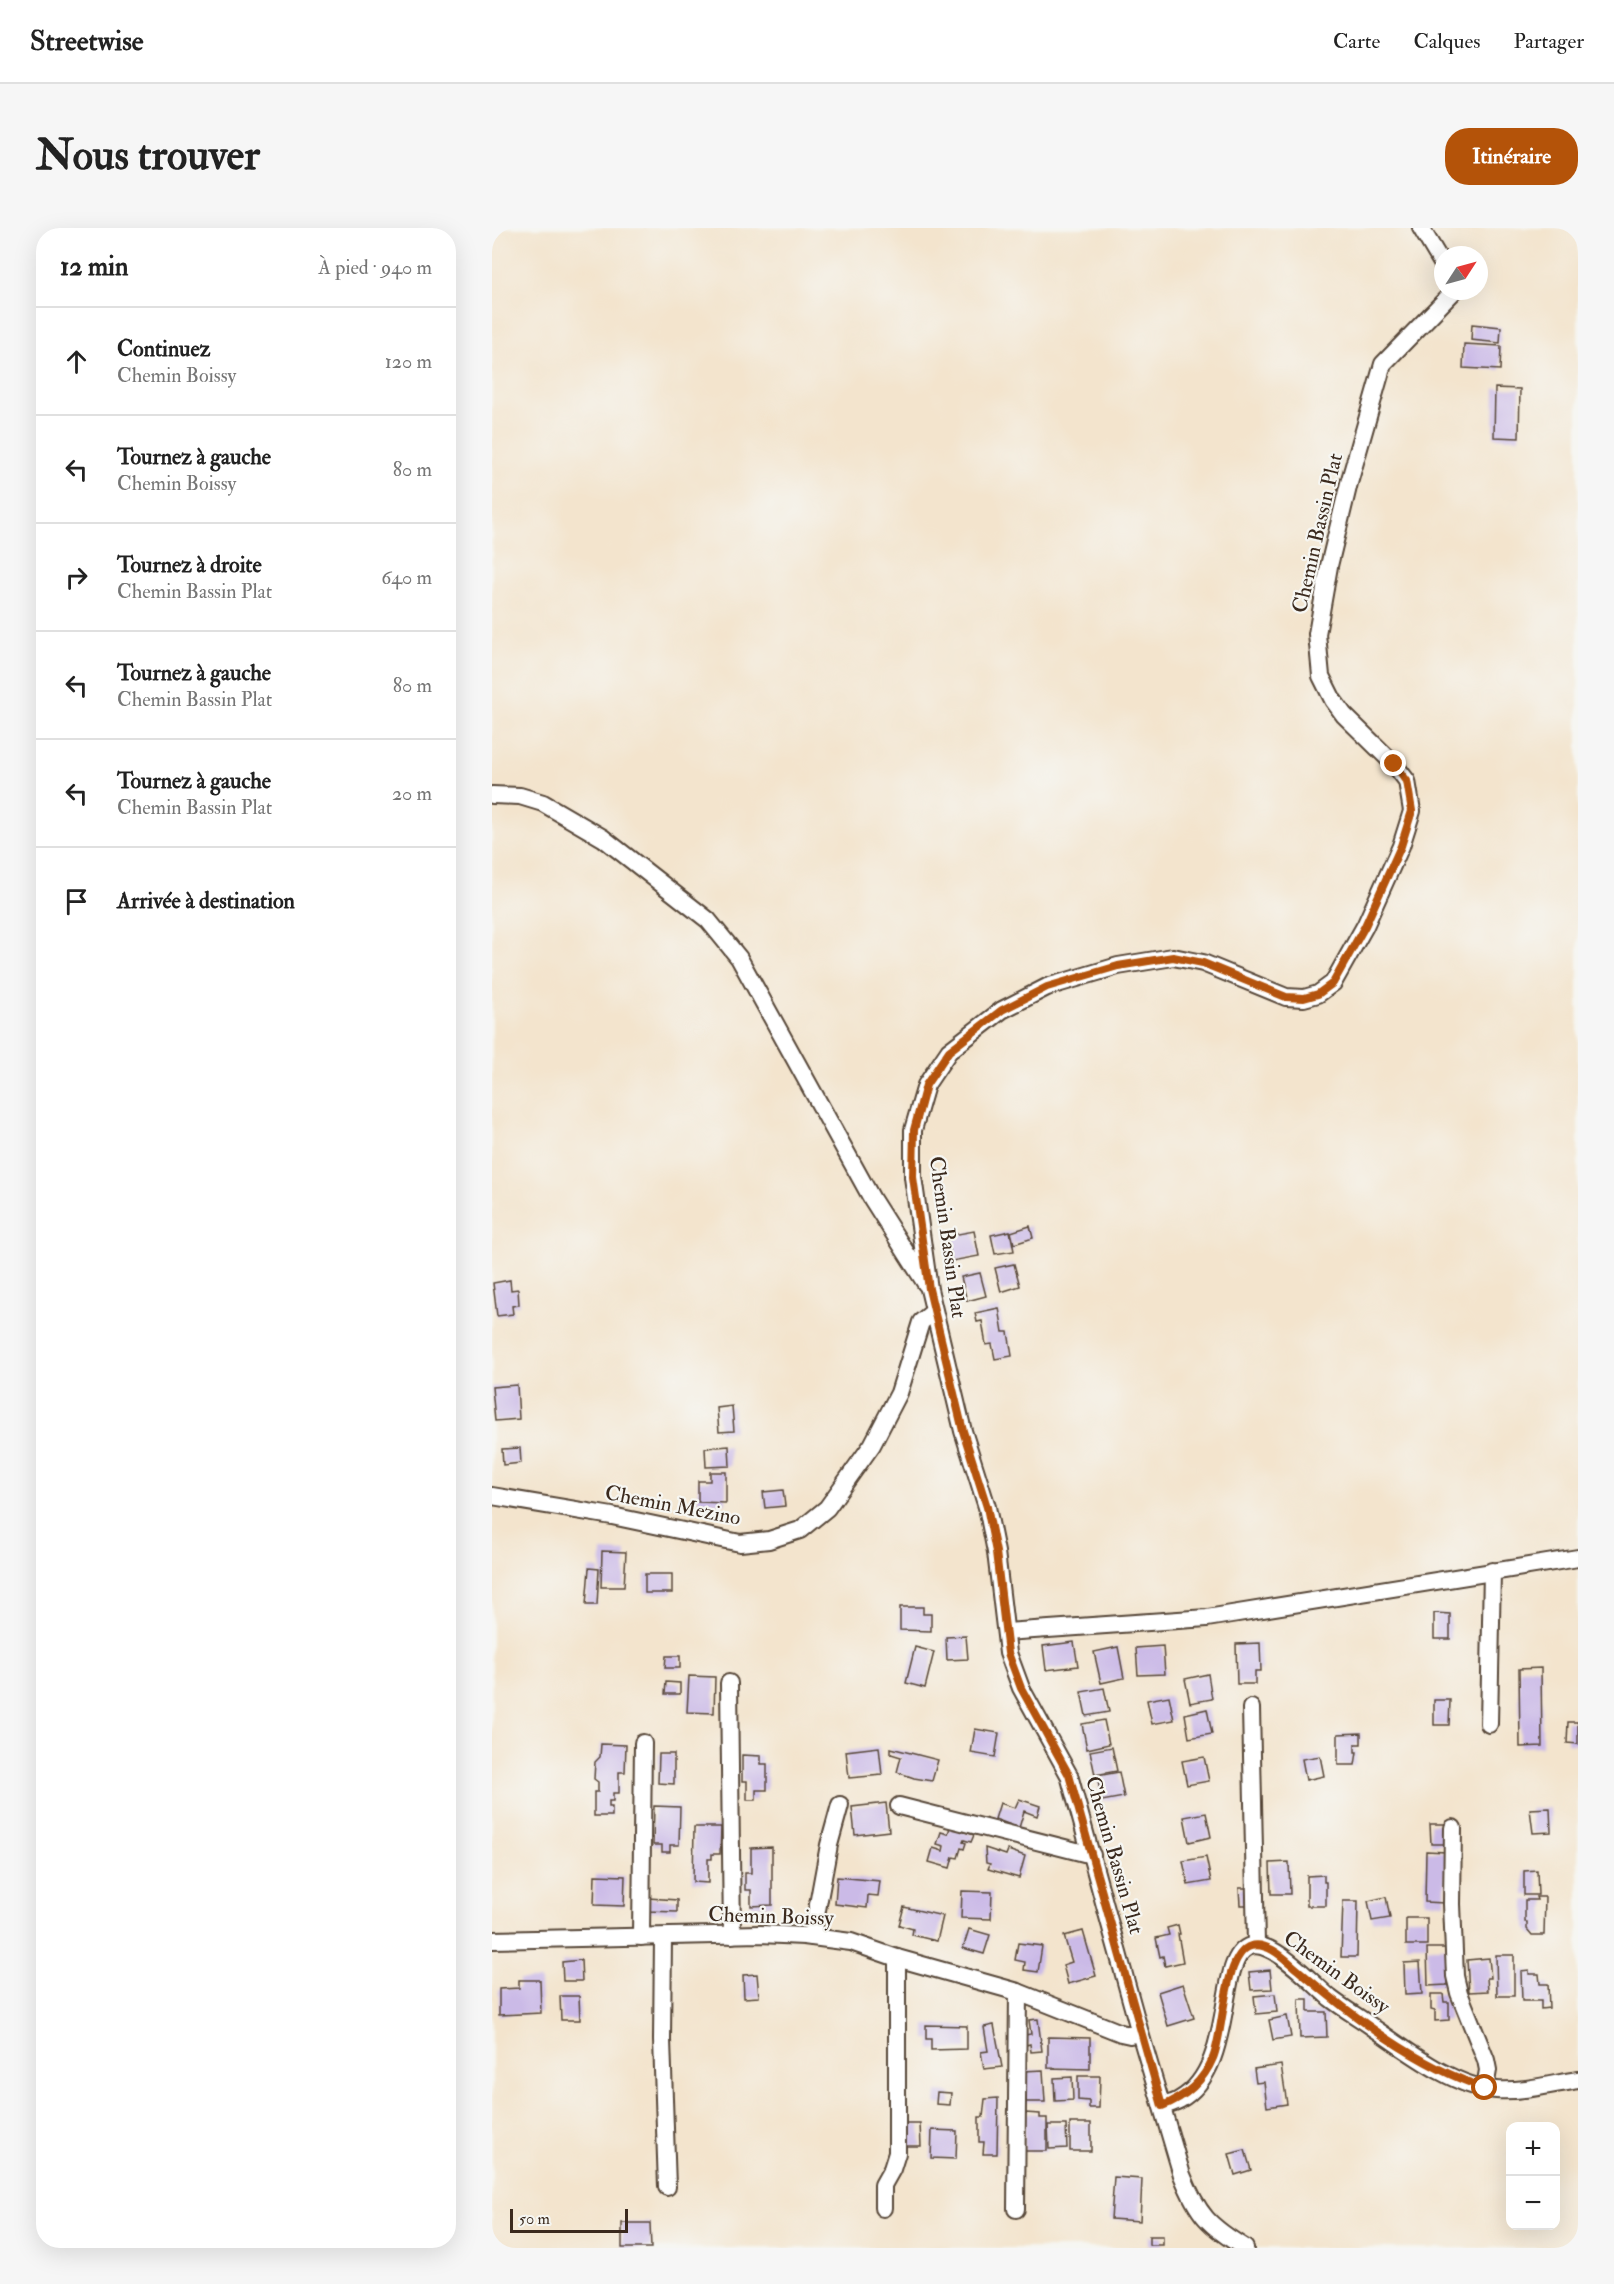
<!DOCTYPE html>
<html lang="fr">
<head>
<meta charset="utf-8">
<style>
  :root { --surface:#fff; --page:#f6f6f6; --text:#222; --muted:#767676; --line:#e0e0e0; --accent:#b45309 }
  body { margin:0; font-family:"IM FELL Double Pica",serif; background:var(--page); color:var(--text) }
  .controls { position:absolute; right:18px; bottom:18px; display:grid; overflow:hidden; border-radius:12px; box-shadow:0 6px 24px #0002 }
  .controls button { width:54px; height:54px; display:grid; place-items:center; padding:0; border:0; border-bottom:2px solid var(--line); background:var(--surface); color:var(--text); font:30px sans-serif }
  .compass { position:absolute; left:942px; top:18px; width:54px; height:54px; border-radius:50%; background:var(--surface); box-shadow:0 6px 24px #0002; rotate:54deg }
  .scale { position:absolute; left:18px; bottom:15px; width:118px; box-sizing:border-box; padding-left:6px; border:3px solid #3b2a1e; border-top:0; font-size:16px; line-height:21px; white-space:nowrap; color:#3b2a1e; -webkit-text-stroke:4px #f6f6f2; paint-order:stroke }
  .stop { position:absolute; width:18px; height:18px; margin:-14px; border:4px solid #b45309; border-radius:50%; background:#fff }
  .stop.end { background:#b45309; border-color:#fff; box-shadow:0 2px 6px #0008 }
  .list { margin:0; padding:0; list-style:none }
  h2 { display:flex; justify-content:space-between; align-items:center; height:78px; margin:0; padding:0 24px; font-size:26px }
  h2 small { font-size:20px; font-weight:400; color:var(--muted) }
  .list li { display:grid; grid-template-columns:39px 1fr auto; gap:18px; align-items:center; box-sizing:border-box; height:108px; padding:0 24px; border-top:2px solid var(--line) }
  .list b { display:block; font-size:22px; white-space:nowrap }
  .list p { margin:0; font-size:20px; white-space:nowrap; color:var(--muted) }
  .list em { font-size:20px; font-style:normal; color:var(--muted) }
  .icon { flex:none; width:33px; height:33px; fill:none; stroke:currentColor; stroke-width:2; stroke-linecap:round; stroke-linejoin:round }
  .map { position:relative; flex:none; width:1086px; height:2020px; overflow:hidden; border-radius:24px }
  header { display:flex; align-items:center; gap:36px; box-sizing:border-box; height:84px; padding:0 30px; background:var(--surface); border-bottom:2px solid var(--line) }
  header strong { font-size:28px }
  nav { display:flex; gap:33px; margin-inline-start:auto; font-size:21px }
  .intro { display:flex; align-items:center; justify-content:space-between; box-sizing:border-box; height:144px; padding:0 36px }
  h1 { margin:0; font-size:42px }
  .button { padding:15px 27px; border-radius:24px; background:var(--accent); color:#fff; font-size:21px; font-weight:700 }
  main { display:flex; gap:36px; padding:0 36px }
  aside { flex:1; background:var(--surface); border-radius:24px; box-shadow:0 6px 24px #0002 }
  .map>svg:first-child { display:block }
  .building { fill:#cbbae7 }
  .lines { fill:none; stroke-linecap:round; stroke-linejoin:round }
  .street-casing { stroke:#574638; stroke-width:20 }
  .street { stroke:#fff; stroke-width:16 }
  .route { stroke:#b45309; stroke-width:8 }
  .labels { text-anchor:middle; stroke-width:4.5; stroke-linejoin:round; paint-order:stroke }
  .street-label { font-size:21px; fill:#3b2a1e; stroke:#f6f6f2 }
</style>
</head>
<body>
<header>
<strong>Streetwise</strong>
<nav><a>Carte</a><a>Calques</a><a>Partager</a></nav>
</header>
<div class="intro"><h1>Nous trouver</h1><a class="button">Itinéraire</a></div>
<main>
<aside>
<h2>12 min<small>À pied · 940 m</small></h2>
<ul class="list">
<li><svg class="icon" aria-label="ahead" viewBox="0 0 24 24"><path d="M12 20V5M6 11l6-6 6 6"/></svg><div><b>Continuez</b><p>Chemin Boissy</p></div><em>120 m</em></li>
<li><svg class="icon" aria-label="left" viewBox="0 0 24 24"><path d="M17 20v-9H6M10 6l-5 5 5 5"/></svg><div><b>Tournez à gauche</b><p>Chemin Boissy</p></div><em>80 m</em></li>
<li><svg class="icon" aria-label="right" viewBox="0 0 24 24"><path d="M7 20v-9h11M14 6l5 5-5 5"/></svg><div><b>Tournez à droite</b><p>Chemin Bassin Plat</p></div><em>640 m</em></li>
<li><svg class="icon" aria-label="left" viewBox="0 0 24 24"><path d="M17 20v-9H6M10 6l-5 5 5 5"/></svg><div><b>Tournez à gauche</b><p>Chemin Bassin Plat</p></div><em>80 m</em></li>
<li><svg class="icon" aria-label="left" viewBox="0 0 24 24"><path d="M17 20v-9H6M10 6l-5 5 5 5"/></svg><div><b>Tournez à gauche</b><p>Chemin Bassin Plat</p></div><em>20 m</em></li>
<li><svg class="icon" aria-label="arrive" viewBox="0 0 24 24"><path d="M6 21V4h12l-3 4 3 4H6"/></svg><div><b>Arrivée à destination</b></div></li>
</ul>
</aside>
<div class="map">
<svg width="1086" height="2020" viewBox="0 0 1086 2020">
  <rect width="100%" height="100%" fill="#f6f6f2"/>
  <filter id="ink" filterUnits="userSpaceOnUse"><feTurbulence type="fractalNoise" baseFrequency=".0167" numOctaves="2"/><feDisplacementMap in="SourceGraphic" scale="12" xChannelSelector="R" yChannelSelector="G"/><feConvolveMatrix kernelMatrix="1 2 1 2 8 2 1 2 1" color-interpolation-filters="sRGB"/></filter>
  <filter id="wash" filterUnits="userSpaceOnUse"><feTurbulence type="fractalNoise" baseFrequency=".008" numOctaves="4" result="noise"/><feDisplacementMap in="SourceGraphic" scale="24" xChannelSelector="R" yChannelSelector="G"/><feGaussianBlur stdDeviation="1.35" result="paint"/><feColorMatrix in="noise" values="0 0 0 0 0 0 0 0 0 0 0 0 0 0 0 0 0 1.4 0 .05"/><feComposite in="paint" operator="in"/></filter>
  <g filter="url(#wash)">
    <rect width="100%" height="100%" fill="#f3e4cd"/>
    <g id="blocks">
      <g class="building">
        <path d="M 980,96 L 1009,99 L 1008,115 L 979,112 Z"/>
        <path d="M 972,116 L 1009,118 L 1008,142 L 971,140 Z"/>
        <path d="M 1003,160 L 1028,161 L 1027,210 L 1002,209 Z"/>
        <path d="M 538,998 L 541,1010 L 522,1016 L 519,1004 Z"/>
        <path d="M 482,1003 L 487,1028 L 460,1033 L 455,1008 Z"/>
        <path d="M 518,1003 L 522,1023 L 503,1026 L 499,1007 Z"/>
        <path d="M 522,1036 L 528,1058 L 509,1064 L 503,1040 Z"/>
        <path d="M 488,1045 L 494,1068 L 475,1073 L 469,1049 Z"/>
        <path d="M 18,1052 L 19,1062 L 26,1061 L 27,1077 L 20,1078 L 21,1086 L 5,1088 L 1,1055 Z"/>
        <path d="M 507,1080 L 511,1104 L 516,1104 L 520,1128 L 503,1131 L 500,1116 L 494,1117 L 490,1093 L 485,1094 L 483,1085 Z"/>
        <path d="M 25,1157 L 27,1191 L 3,1193 L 0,1159 Z"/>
        <path d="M 240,1178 L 242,1203 L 227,1204 L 225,1180 Z"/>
        <path d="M 237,1218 L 238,1238 L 214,1239 L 213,1220 Z"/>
        <path d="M 28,1220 L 29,1235 L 11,1237 L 10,1221 Z"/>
        <path d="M 218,1244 L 234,1244 L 234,1275 L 206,1274 L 206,1253 L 218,1253 Z"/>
        <path d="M 291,1262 L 293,1278 L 273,1280 L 271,1264 Z"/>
        <path d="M 110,1323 L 134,1324 L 132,1359 L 109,1359 Z"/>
        <path d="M 97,1340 L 107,1341 L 105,1377 L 94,1377 Z"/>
        <rect x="153" y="1346" width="27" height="19"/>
        <path d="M 408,1379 L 431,1379 L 431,1386 L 439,1386 L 439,1403 L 408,1402 Z"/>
        <path d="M 942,1385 L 958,1386 L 958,1411 L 942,1411 Z"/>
        <path d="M 474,1408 L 476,1431 L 455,1432 L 454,1409 Z"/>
        <path d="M 582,1414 L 586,1438 L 554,1442 L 551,1418 Z"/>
        <path d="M 768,1415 L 769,1443 L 763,1443 L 763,1456 L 745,1456 L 744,1416 Z"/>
        <path d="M 671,1418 L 673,1446 L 646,1447 L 644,1420 Z"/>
        <path d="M 423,1419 L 442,1424 L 433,1460 L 414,1455 Z"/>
        <path d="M 626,1419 L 632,1450 L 609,1455 L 602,1424 Z"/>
        <path d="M 174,1428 L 188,1428 L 188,1440 L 173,1440 Z"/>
        <path d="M 1049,1440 L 1050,1518 L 1028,1519 L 1027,1441 Z"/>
        <path d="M 716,1446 L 720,1471 L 698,1475 L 693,1451 Z"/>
        <path d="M 197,1448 L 223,1449 L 222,1485 L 195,1484 Z"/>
        <path d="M 174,1454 L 188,1455 L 188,1466 L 173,1466 Z"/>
        <path d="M 612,1460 L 617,1484 L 594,1488 L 589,1464 Z"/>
        <path d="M 677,1468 L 682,1492 L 660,1496 L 655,1472 Z"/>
        <path d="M 942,1472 L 958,1472 L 957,1497 L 942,1497 Z"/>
        <path d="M 715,1481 L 720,1506 L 697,1510 L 693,1486 Z"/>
        <path d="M 612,1492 L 617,1516 L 595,1521 L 590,1496 Z"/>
        <path d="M 1076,1494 L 1086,1494 L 1086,1516 L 1075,1515 Z"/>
        <path d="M 483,1501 L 507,1505 L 503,1529 L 479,1525 Z"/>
        <path d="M 869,1505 L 869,1516 L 863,1516 L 863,1524 L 865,1524 L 863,1537 L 846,1537 L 846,1506 Z"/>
        <path d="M 109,1516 L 134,1517 L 133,1544 L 127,1544 L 127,1565 L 121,1565 L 121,1573 L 117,1573 L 117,1579 L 120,1579 L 120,1588 L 102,1588 L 102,1564 L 106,1564 L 106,1554 L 102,1551 L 103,1534 L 108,1529 Z"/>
        <path d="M 387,1519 L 390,1547 L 357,1550 L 354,1523 Z"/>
        <path d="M 620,1519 L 625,1543 L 603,1547 L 598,1523 Z"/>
        <path d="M 399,1520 L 446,1532 L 440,1553 L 422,1550 L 405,1544 L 409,1529 L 399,1526 Z"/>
        <path d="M 167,1526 L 182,1526 L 182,1556 L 166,1555 Z"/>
        <path d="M 250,1527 L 269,1528 L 269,1536 L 275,1536 L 275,1562 L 264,1562 L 264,1572 L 255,1572 L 255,1553 L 250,1553 Z"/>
        <path d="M 828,1528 L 832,1548 L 814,1552 L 810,1531 Z"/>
        <path d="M 712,1529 L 717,1553 L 695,1557 L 690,1533 Z"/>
        <path d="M 627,1544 L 632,1569 L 610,1573 L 605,1548 Z"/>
        <path d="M 527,1571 L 548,1578 L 545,1588 L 532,1583 L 527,1600 L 503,1591 L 508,1575 L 523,1580 Z"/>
        <path d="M 394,1575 L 397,1603 L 363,1607 L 360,1579 Z"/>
        <path d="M 162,1578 L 188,1579 L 187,1617 L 178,1617 L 178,1624 L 170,1624 L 170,1617 L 161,1617 Z"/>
        <path d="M 1058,1580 L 1059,1604 L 1041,1605 L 1038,1581 Z"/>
        <path d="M 714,1585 L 719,1609 L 697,1614 L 692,1589 Z"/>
        <path d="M 938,1596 L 956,1596 L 957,1616 L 939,1616 Z"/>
        <path d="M 202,1599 L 229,1599 L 228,1626 L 220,1626 L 220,1631 L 216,1631 L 216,1655 L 201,1654 Z"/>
        <path d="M 458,1599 L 482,1607 L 479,1614 L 472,1612 L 471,1614 L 474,1615 L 472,1621 L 469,1620 L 466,1630 L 461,1629 L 458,1640 L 437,1634 L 441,1620 L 451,1623 L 452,1618 L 445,1616 L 449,1604 L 456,1606 Z"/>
        <path d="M 280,1619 L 280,1677 L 259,1678 L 259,1662 L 253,1662 L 253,1645 L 259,1645 L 259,1620 Z"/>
        <path d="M 493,1620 L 514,1627 L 516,1622 L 533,1628 L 527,1650 L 496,1641 L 498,1636 L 494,1635 Z"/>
        <path d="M 934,1623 L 954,1624 L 953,1675 L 933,1674 Z"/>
        <path d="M 714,1629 L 719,1653 L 696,1657 L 691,1633 Z"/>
        <path d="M 797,1634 L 798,1666 L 779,1666 L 778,1635 Z"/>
        <path d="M 1045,1642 L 1046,1667 L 1032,1667 L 1032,1643 Z"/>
        <path d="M 103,1647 L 133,1648 L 132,1678 L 102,1677 Z"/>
        <path d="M 832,1647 L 832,1654 L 834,1654 L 834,1678 L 815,1678 L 815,1648 Z"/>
        <path d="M 345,1649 L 388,1653 L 386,1668 L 376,1667 L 375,1680 L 343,1676 Z"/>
        <path d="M 747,1660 L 758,1660 L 758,1677 L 748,1677 Z"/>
        <path d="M 470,1663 L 500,1664 L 499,1691 L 469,1690 Z"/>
        <path d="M 894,1669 L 898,1690 L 880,1693 L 876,1673 Z"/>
        <path d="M 1044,1669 L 1053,1669 L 1052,1707 L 1040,1707 L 1035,1701 L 1035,1694 L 1033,1694 L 1033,1672 L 1045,1672 Z"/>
        <path d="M 156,1670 L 185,1672 L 185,1684 L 155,1683 Z"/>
        <path d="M 851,1673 L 866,1673 L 865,1729 L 849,1729 Z"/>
        <path d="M 412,1679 L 451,1688 L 445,1713 L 420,1707 L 421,1701 L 407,1697 Z"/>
        <rect x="914" y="1690" width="21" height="27"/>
        <path d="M 686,1697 L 688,1706 L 686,1706 L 691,1734 L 673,1738 L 671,1728 L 668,1729 L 664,1710 L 677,1707 L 675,1700 Z"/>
        <path d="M 477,1701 L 498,1707 L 492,1726 L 471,1720 Z"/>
        <path d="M 591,1703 L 604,1748 L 576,1756 L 571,1737 L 580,1734 L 572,1708 Z"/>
        <path d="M 526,1715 L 550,1718 L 546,1744 L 532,1742 L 533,1734 L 523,1732 Z"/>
        <path d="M 935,1720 L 954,1720 L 955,1757 L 936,1758 Z"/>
        <path d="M 1004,1727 L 1022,1727 L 1022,1768 L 1005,1768 Z"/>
        <path d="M 997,1730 L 999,1750 L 995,1750 L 996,1763 L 977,1764 L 975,1732 Z"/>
        <path d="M 89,1732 L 90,1753 L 71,1753 L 70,1734 Z"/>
        <path d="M 928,1734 L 930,1766 L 913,1767 L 912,1735 Z"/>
        <path d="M 778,1742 L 780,1761 L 759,1762 L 757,1744 Z"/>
        <path d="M 1037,1742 L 1037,1746 L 1047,1746 L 1048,1756 L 1056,1756 L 1057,1780 L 1049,1781 L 1049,1773 L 1030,1773 L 1029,1743 Z"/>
        <path d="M 265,1746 L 267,1769 L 252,1770 L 251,1747 Z"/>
        <path d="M 27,1752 L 48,1752 L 49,1785 L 7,1787 L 7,1761 L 27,1760 Z"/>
        <path d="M 691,1756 L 702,1790 L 676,1798 L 666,1764 Z"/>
        <path d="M 783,1766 L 785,1784 L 764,1786 L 762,1768 Z"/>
        <path d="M 939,1766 L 951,1766 L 952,1774 L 957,1774 L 957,1792 L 943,1793 L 943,1782 L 939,1781 Z"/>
        <path d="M 68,1768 L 87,1768 L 88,1792 L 69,1792 Z"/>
        <path d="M 807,1771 L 816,1771 L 816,1784 L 834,1784 L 835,1809 L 808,1810 Z"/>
        <path d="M 795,1788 L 799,1809 L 781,1812 L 777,1792 Z"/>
        <path d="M 546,1791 L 550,1823 L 539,1824 L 538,1816 L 534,1817 L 533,1807 L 539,1806 L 537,1792 Z"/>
        <path d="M 434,1797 L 475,1798 L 475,1821 L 439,1822 L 439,1811 L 434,1811 Z"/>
        <path d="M 502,1797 L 510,1839 L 492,1841 L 489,1824 L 496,1823 L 492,1799 Z"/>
        <path d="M 556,1809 L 598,1810 L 598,1841 L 556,1840 Z"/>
        <path d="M 789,1837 L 795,1876 L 775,1879 L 772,1854 L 764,1855 L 762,1841 Z"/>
        <path d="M 551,1842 L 553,1874 L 533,1874 L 531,1843 Z"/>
        <path d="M 586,1848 L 608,1848 L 607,1880 L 597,1880 L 597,1873 L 586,1872 Z"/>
        <path d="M 580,1849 L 581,1872 L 563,1873 L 562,1850 Z"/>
        <path d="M 445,1864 L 459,1865 L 458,1877 L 444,1876 Z"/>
        <path d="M 506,1870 L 505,1926 L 491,1926 L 492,1914 L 487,1914 L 487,1889 L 491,1889 L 493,1871 Z"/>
        <path d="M 533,1885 L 548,1886 L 548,1890 L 555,1890 L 555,1923 L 532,1923 Z"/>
        <rect x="578" y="1895" width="21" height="28"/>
        <path d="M 408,1896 L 428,1896 L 429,1918 L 409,1918 Z"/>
        <path d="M 556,1897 L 574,1897 L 575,1920 L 557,1921 Z"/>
        <path d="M 440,1902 L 465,1903 L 464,1931 L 439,1930 Z"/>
        <path d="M 753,1922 L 759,1942 L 743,1947 L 737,1926 Z"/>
        <path d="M 622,1949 L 650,1951 L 648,1993 L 619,1991 Z"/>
        <path d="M 130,1995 L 158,1995 L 159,2020 L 130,2020 Z"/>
        <rect x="657" y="2008" width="14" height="9"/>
      </g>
    </g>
  </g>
  <g filter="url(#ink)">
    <use href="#blocks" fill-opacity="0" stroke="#574638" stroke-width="1.5"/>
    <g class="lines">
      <g class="street-casing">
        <g id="street">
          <path d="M 929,0 L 951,37"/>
          <path d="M 0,567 L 28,568 L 51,575 L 111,610 L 216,692 L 247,730 L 380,971 L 434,1056"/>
          <path d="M 0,1268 L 120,1288 L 248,1315 L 277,1312 L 308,1302 L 335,1280 L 380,1217 L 407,1165 L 429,1094 L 441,1084"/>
          <path d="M 514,1404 L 715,1390 L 1086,1330"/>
          <path d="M 237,1455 L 240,1707"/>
          <path d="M 759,1480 L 764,1716"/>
          <path d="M 997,1496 L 1000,1343"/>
          <path d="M 407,1578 L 600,1627"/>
          <path d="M 961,1600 L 960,1676 L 963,1748 L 967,1765 L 994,1832 L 996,1842 L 993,1860"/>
          <path d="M 149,1709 L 151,1515"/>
          <path d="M 171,1709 L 170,1812 L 175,1959"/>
          <path d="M 320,1709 L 337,1617 L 348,1577"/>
          <path d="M 0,1712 L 268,1706 L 312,1708 L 359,1714 L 405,1730 L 526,1764 L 629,1805 L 638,1807 L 648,1805"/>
          <path d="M 670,1878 C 676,1876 682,1875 687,1872 C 745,1840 723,1734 756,1719 C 778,1708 821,1756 838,1770 C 851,1780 866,1789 879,1798 C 913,1821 962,1860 1004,1862 C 1031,1864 1060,1856 1086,1852"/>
          <path d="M 391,1980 L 391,1957 L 400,1941 L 405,1925 L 405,1730"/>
          <path d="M 524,1981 L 526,1764"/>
          <path d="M 753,2020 C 717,1998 706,1987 690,1947 L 648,1805 L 577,1547 L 529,1460 L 516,1425 L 504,1324 L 495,1279 L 471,1203 L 437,1061 L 421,949 L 421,902 L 434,857 L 457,823 L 510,782 L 555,759 L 626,738 L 681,729 L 711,735 L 794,769 L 812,770 L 826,766 L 841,755 L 873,698 L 909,618 L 920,583 L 915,553 L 902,536 L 852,487 L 841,472 L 829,448 L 825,406 L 837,338 L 857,255 L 891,136 L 962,63"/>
        </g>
      </g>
      <use href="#street" class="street"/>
    </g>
  </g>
  <g class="lines" filter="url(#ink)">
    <path class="route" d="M 902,536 L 915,553 L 920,583 L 909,618 L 873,698 L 841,755 L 826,766 L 812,770 L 794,769 L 711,735 L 681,729 L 626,738 L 555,759 L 510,782 L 457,823 L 434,857 L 422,902 L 421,949 L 437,1061 L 471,1203 L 495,1279 L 504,1324 L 516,1425 L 529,1460 L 577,1547 L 670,1878 C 693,1869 711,1854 721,1830 C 732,1805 731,1726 759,1718 C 776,1713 794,1732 806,1742 C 860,1788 925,1838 993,1860"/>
  </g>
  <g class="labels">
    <g class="street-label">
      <text transform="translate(825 305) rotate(-77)" y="7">Chemin Bassin Plat</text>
      <text transform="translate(456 1009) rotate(82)" y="7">Chemin Bassin Plat</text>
      <text transform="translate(181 1277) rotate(11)" y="7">Chemin Mezino</text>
      <text transform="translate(623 1627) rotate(74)" y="7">Chemin Bassin Plat</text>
      <text transform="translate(279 1688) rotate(2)" y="7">Chemin Boissy</text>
      <text transform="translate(845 1744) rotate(36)" y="7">Chemin Boissy</text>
    </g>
  </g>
</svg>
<div class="controls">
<button>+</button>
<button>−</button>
</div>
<svg class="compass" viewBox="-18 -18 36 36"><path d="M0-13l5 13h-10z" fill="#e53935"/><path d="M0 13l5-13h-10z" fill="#767676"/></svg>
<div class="scale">50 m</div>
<div class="stop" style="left:993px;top:1860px"></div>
<div class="stop end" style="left:902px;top:536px"></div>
</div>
</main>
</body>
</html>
